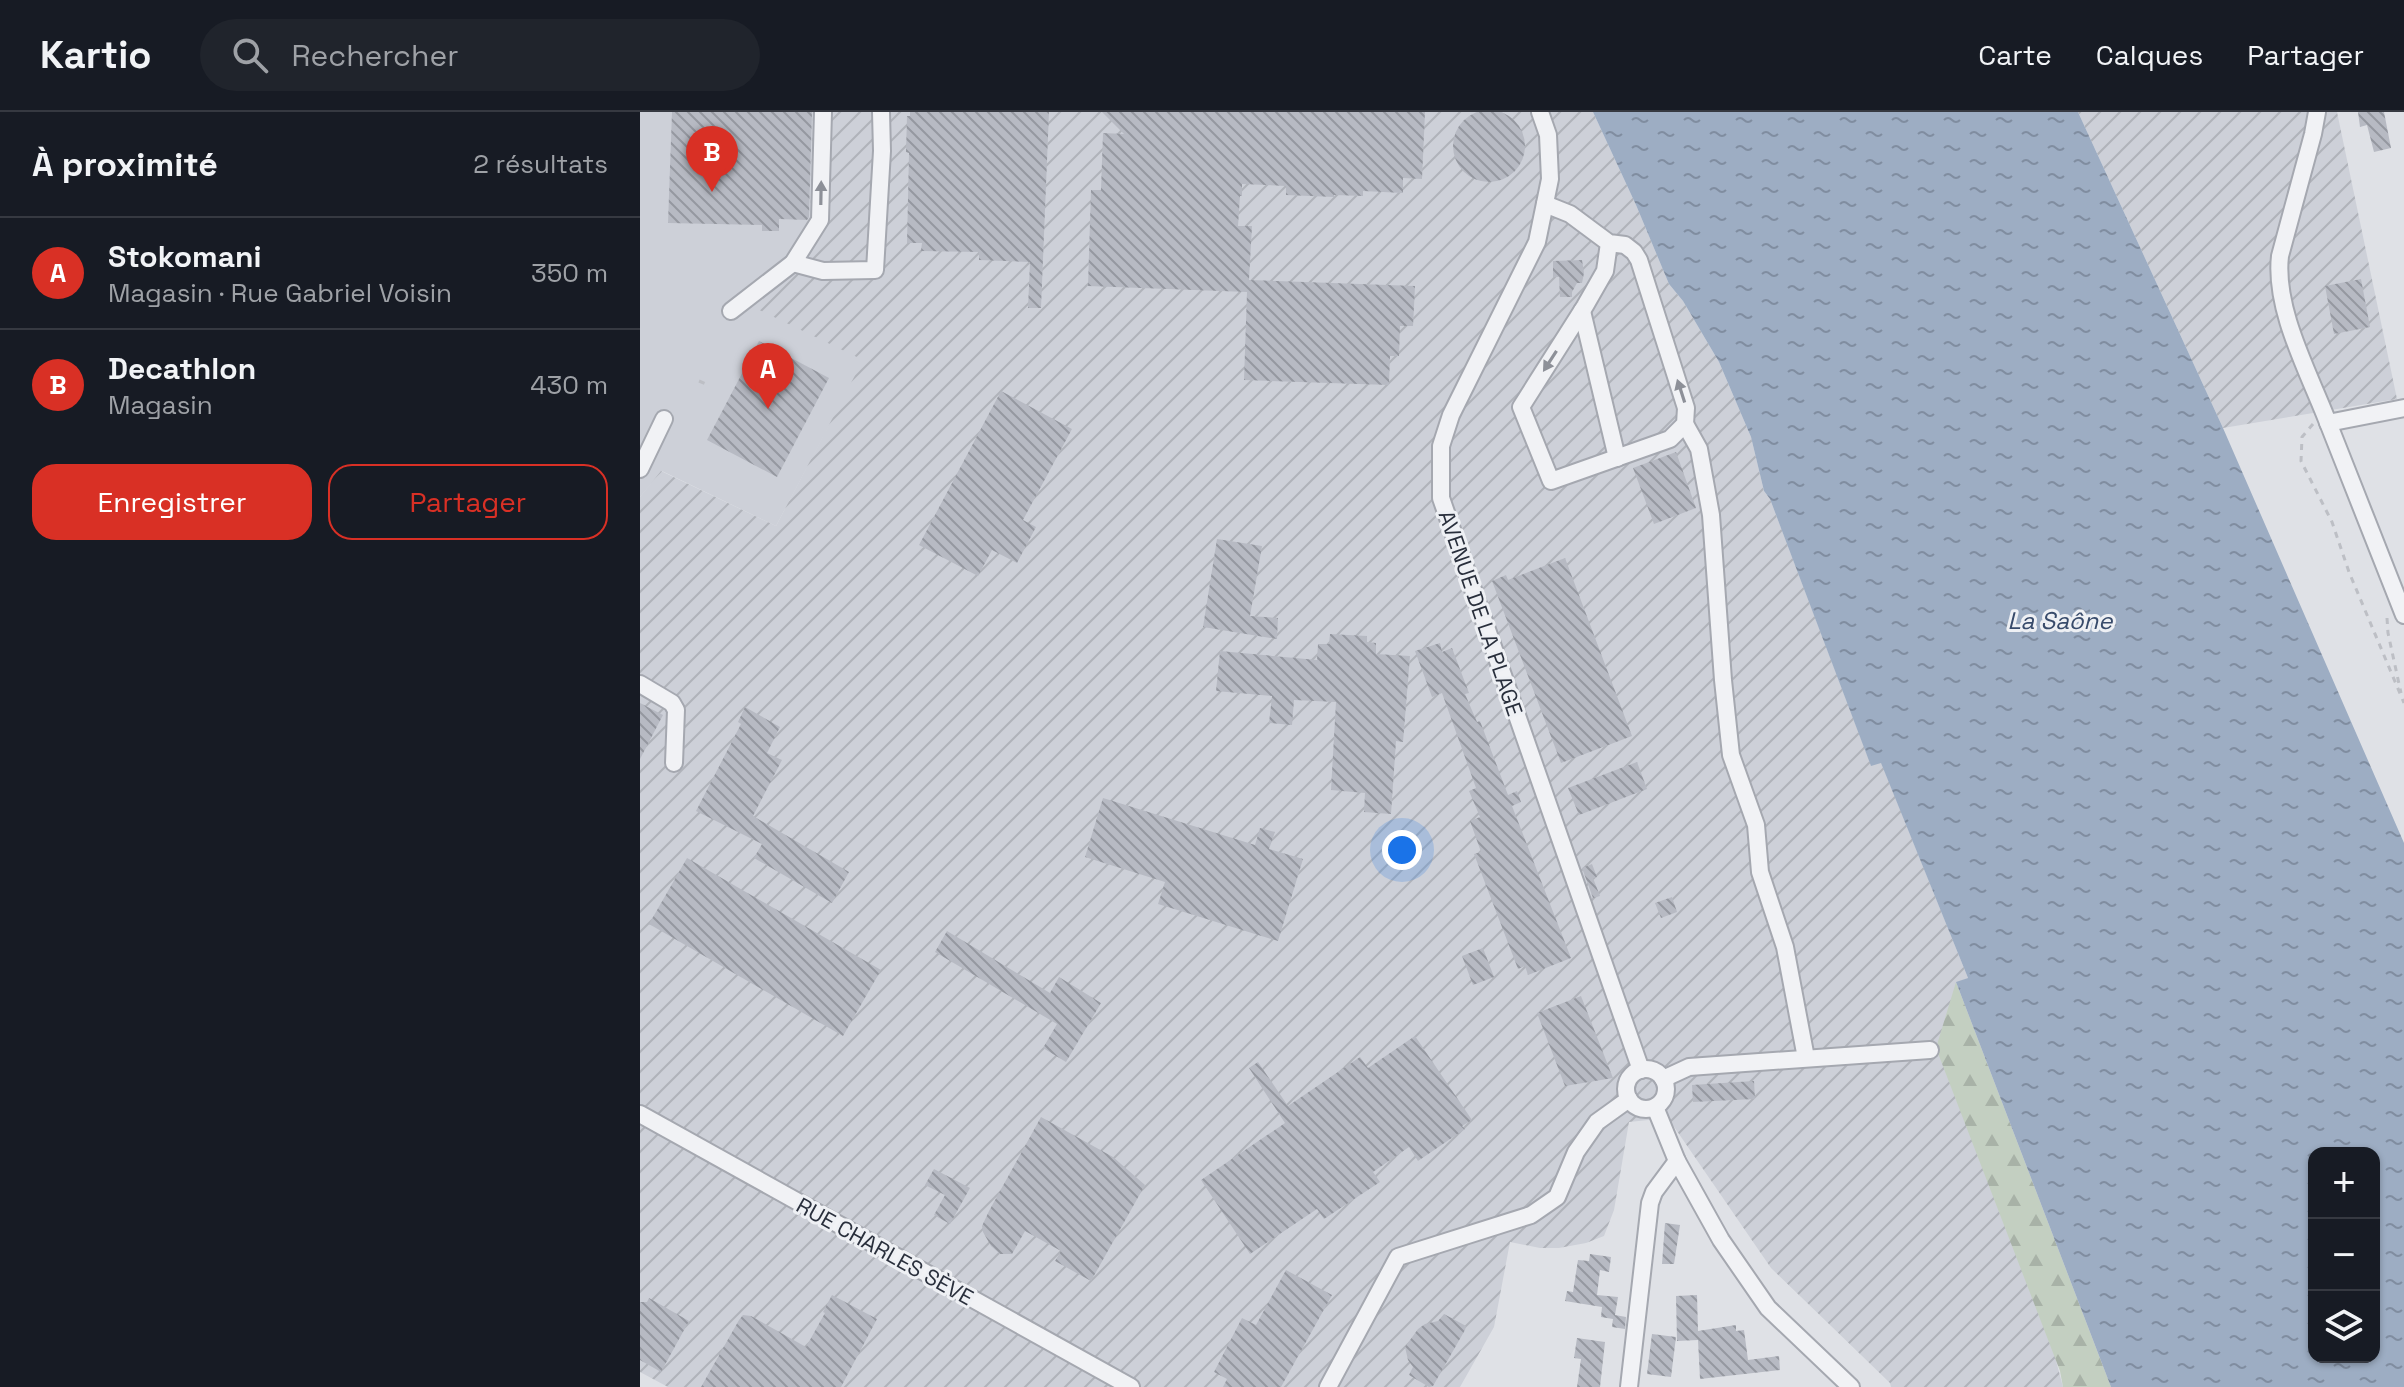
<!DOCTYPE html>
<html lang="fr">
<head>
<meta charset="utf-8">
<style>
  :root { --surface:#171b24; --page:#20242c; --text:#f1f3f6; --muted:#9ea1a6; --line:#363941; --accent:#d93025 }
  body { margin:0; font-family:"Space Grotesk",sans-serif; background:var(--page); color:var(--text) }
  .controls { position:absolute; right:24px; bottom:24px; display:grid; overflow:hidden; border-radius:16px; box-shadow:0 2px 6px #0004 }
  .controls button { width:72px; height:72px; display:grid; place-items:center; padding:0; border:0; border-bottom:2px solid var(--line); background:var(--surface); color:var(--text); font:40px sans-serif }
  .you { position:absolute; left:762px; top:738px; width:28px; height:28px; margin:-20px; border:6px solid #fff; border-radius:50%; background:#1a73e8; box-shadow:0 0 0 12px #1a73e833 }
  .badge { display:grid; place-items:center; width:52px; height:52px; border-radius:50%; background:var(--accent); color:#fff; font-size:26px; font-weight:700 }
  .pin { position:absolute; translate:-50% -66px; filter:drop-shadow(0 2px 4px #0008) }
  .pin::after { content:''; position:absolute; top:42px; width:28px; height:24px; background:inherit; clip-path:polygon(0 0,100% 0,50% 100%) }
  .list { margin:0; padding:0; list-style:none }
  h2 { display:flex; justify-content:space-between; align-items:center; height:104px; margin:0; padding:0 32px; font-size:34px }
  h2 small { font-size:26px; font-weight:400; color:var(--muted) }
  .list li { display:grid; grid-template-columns:52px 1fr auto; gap:24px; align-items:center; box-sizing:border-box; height:112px; padding:0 32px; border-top:2px solid var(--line) }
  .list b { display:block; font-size:30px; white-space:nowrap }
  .list p { margin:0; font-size:26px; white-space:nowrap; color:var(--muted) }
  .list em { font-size:26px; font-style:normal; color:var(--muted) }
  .actions { display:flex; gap:16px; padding:24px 32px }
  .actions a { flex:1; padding:18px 0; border:2px solid var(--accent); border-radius:24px; text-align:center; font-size:28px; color:var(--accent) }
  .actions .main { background:var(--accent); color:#fff }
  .icon { flex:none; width:44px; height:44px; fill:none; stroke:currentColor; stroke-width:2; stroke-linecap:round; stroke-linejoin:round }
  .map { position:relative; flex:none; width:1764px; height:1275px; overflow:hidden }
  header { display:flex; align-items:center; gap:48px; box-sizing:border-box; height:112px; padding:0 40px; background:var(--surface); border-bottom:2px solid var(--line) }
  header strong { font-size:38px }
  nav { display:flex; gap:44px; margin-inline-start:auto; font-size:28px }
  .search { width:560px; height:72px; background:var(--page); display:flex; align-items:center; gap:20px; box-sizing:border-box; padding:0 28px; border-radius:44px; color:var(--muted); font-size:30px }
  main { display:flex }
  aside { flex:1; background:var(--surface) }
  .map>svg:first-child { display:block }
  .built { fill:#cdd0d8 }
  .industrial { fill:url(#industrial-furrows) }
  .forest { fill:url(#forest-firs) }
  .water { fill:url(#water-ripples); fill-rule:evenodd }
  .building { fill:url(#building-back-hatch) }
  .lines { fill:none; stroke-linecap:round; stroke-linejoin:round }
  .minor-casing { stroke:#a5a8b0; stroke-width:20 }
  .path { stroke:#bdbfc5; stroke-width:3; stroke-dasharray:6 6; stroke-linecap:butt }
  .minor { stroke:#f1f2f5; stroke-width:16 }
  .oneway { fill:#8d9098 }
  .labels { text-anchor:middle; stroke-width:6; stroke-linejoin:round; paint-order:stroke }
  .street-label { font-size:22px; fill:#292f3c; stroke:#eef0f4 }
  .water-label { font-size:24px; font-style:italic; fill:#384b6b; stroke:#eef0f4 }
</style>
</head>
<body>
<header>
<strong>Kartio</strong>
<div class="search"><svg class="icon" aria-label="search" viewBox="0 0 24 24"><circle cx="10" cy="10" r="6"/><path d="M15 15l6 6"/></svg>Rechercher</div>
<nav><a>Carte</a><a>Calques</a><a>Partager</a></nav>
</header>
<main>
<aside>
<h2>À proximité<small>2 résultats</small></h2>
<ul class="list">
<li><span class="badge">A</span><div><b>Stokomani</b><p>Magasin · Rue Gabriel Voisin</p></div><em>350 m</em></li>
<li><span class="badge">B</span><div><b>Decathlon</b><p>Magasin</p></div><em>430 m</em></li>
</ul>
<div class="actions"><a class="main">Enregistrer</a><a>Partager</a></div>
</aside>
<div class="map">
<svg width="1764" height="1275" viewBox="0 0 1764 1275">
  <defs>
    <pattern id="industrial-furrows" width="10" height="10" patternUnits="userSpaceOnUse" patternTransform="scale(2)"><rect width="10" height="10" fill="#cdd0d8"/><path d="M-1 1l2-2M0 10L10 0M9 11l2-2" fill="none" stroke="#b0b3ba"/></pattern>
    <pattern id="forest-firs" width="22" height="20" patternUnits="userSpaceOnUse" patternTransform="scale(2)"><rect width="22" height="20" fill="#c3cfc1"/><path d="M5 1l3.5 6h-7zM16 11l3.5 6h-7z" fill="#a8b2a7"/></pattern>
    <pattern id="water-ripples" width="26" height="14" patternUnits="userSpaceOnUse" patternTransform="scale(2)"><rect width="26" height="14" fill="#9dadc3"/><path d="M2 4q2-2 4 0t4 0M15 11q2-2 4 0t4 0" fill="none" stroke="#808da0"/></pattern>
    <pattern id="building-back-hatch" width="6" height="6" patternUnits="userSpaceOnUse" patternTransform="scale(2)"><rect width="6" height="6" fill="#b7bac3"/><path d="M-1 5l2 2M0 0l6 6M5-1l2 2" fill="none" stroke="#9598a0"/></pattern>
  </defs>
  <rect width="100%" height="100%" fill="#dfe1e6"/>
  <path class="built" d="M 0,0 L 173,0 L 170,109 L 153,151 L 224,248 L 136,414 L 22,359 L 0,385 Z"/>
  <g class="industrial">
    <path d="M 173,0 L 953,0 L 996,93 L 1029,172 L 1043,189 L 1079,250 L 1111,325 L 1124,379 L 1130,387 L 1231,653 L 1241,650 L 1328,866 L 1316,871 L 1423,1275 L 1251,1275 L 1250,1271 L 1131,1156 L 1028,1006 L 989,1010 L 974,1098 L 964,1124 L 946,1131 L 919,1136 L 900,1136 L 870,1130 L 854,1215 L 820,1275 L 28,1275 L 0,1260 L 0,385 L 21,359 L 136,414 L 223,248 L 113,195 L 153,151 L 170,109 Z"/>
    <path d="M 1438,0 L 1697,0 L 1757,287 L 1583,316 Z"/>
  </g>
  <path class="forest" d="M 1316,870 L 1471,1275 L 1423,1275 L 1420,1259 L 1296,936 Z"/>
  <path class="water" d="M 953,0 L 1438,0 L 1583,316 L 1764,731 L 1764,1275 L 1471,1275 L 1316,870 L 1328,866 L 1241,651 L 1231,654 L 1130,387 L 1124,379 L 1111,325 L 1079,250 L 1043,189 L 1029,172 L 996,93 ZM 1734,1041 L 1734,1245 L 1674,1245 L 1674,1041 Z"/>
  <g class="building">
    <circle cx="849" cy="34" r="36"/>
    <path d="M 32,0 L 172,0 L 169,105 L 167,108 L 139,107 L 139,119 L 122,119 L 122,113 L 28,111 Z"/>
    <path d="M 270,0 L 409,0 L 401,196 L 388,196 L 390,150 L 339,148 L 339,140 L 281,139 L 282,131 L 267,131 L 269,41 L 266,40 L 267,4 L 270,4 Z"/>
    <path d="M 462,0 L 785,0 L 782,67 L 763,66 L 763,81 L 723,79 L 723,84 L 694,83 L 694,85 L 646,83 L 646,74 L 602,72 L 602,84 L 600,84 L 598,114 L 612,114 L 609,168 L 775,174 L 773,214 L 760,214 L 759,244 L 750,244 L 749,273 L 604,268 L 607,180 L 448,174 L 451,78 L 461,78 L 463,21 L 484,22 Z"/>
    <path d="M 1718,0 L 1744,0 L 1751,36 L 1734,40 L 1727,13 L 1720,15 Z"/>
    <path d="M 942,148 L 944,161 L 942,171 L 937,171 L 932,180 L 932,185 L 920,185 L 919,165 L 913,165 L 913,149 Z"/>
    <path d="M 1721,167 L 1730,215 L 1694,222 L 1685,174 Z"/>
    <path d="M 119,229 L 189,266 L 137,365 L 67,328 Z"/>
    <path d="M 361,279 L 432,317 L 383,408 L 396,415 L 377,451 L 352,438 L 338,464 L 279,433 Z"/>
    <path d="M 1036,340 L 1056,396 L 1014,412 L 993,356 Z"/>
    <path d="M 577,427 L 622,434 L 610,504 L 638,506 L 637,527 L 563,515 Z"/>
    <path d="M 925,446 L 992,624 L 921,651 L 852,469 L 866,463 L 868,468 Z"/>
    <path d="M 690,522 L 727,524 L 727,530 L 736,531 L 736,542 L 770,544 L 763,630 L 756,629 L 751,702 L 724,700 L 725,681 L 691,678 L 696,590 L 654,588 L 652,613 L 629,611 L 632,584 L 576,579 L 580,539 L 677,548 L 678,532 L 689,532 Z"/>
    <path d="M 800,531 L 802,540 L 812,536 L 829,581 L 825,582 L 837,610 L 840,609 L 868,683 L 877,679 L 881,690 L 872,694 L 931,846 L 888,863 L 885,854 L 878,857 L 834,742 L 841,740 L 830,709 L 840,705 L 829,679 L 836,676 L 802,581 L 792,585 L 775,539 Z"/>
    <path d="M 0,591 L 23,603 L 0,647 Z"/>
    <path d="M 105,595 L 140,615 L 127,641 L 142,648 L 113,704 L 209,760 L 192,791 L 114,746 L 122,732 L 56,699 L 101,612 L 98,610 Z"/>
    <path d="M 997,650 L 1007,677 L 939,703 L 928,676 Z"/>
    <path d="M 463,686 L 615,733 L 620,716 L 635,720 L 629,737 L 663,747 L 638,829 L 518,792 L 525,770 L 445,745 Z"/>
    <path d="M 47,746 L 241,858 L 203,924 L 9,812 Z"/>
    <path d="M 952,752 L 957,765 L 953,766 L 960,784 L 953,786 L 942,756 Z"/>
    <path d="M 1032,785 L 1037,800 L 1021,806 L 1015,791 Z"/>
    <path d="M 307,819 L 410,881 L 419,865 L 461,891 L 426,950 L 403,936 L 417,912 L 295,840 Z"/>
    <path d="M 843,836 L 854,865 L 833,873 L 822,844 Z"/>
    <path d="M 941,884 L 973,966 L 925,974 L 897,901 Z"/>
    <path d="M 775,924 L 832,1008 L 822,1014 L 825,1017 L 778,1049 L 769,1035 L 733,1060 L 740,1070 L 684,1107 L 677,1097 L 610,1142 L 561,1068 L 645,1011 L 609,956 L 618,950 L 648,994 L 720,945 L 728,956 Z"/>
    <path d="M 1114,969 L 1115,987 L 1053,990 L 1052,973 Z"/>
    <path d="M 401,1005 L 473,1045 L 505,1073 L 451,1169 L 415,1149 L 421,1139 L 385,1119 L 372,1142 L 360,1142 L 351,1134 L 343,1120 L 342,1114 L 349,1099 Z"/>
    <path d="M 294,1057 L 330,1076 L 310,1112 L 294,1103 L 305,1083 L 285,1073 Z"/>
    <path d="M 1025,1111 L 1040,1113 L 1034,1152 L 1022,1152 Z"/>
    <path d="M 950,1142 L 971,1145 L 969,1160 L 960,1158 L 957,1183 L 978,1185 L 975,1203 L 986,1205 L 985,1217 L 972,1215 L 973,1207 L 961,1205 L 962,1195 L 925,1189 L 927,1179 L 933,1180 L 938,1148 L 949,1149 Z"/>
    <path d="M 646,1158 L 692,1183 L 641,1275 L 583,1275 L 587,1267 L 574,1260 L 602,1206 L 616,1213 Z"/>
    <path d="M 192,1183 L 237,1207 L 201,1275 L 61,1275 L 99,1208 L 103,1203 L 111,1204 L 166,1235 L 185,1201 L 183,1200 Z"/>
    <path d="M 1057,1183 L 1058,1219 L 1096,1213 L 1096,1219 L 1104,1218 L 1108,1248 L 1139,1244 L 1140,1258 L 1060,1267 L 1058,1228 L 1037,1229 L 1036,1184 Z"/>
    <path d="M 9,1186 L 49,1209 L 21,1260 L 0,1248 L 0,1190 L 7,1190 Z"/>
    <path d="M 804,1202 L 826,1214 L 825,1218 L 793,1274 L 789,1275 L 769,1263 L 773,1255 L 768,1248 L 765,1235 L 778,1217 L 785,1212 L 798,1209 Z"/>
    <path d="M 1012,1222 L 1036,1225 L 1031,1265 L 1007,1262 Z"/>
    <path d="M 937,1226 L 965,1230 L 960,1275 L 937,1275 L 941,1247 L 934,1246 Z"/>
  </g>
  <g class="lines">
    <g class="minor-casing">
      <g id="minor">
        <path d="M 900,0 L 908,23 L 910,67 L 897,130 L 811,303 L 801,334 L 801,386 L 1001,958"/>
        <path d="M 1677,0 L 1673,22 L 1640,144 C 1634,197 1668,259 1687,308 C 1713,373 1738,438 1764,503"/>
        <path d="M 905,92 L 930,102 L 969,131 L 985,133 L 994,140 L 999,148 L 1046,296 L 1045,312 L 1030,327 L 911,369 L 881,295 L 945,194 L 965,159 L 969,131"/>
        <path d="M 153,151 L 183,159 L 235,158 L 242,39 L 241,0"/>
        <path d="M 91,199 L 153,151 L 180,108 L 183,0"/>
        <path d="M 942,199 L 977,346"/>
        <path d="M 1688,311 L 1764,296"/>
        <path d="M 1045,312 L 1059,337 L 1071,403 L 1083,568 L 1091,643 L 1116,713 L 1120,760 L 1145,835 L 1166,946"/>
        <path d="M 0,357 L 24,307"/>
        <path d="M 0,572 L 32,591 L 36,598 L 34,651"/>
        <circle cx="1006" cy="977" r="20"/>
        <path d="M 1023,967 L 1049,955 L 1290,938"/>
        <path d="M 1015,995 L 1037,1049 L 1081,1128 L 1128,1196 L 1211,1275"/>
        <path d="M 0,1002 L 491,1275"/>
        <path d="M 688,1275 L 758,1145 L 891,1103 L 917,1085 L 936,1040 L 957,1010 L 989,987"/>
        <path d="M 989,1275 L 1010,1091 L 1014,1080 L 1037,1049"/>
      </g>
    </g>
    <g class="path">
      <path d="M 59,269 L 66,272"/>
      <path d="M 1673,312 L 1662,325 L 1661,349 L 1692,410 L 1709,460 L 1764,591"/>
      <path d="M 1747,506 L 1748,521 L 1761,581"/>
    </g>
    <use href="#minor" class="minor"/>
  </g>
  <defs><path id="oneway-solid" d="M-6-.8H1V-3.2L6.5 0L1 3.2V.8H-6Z" transform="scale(2)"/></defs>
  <g class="oneway">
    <use href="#oneway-solid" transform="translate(181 81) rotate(-89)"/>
    <use href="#oneway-solid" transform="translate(910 249) rotate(123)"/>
    <use href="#oneway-solid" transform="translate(1041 279) rotate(-108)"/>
  </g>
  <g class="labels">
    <g class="street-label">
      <text transform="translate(841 501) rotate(71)" y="8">AVENUE DE LA PLAGE</text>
      <text transform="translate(245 1139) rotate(29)" y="8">RUE CHARLES SÈVE</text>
    </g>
    <g class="water-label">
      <text x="1420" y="517">La Saône</text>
    </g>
  </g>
</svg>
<div class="controls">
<button>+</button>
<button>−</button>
<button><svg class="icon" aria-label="layers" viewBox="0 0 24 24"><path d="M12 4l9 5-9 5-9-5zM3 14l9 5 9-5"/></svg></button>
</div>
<div class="you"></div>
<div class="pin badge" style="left:128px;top:297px">A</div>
<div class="pin badge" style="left:72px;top:80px">B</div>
</div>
</main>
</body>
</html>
